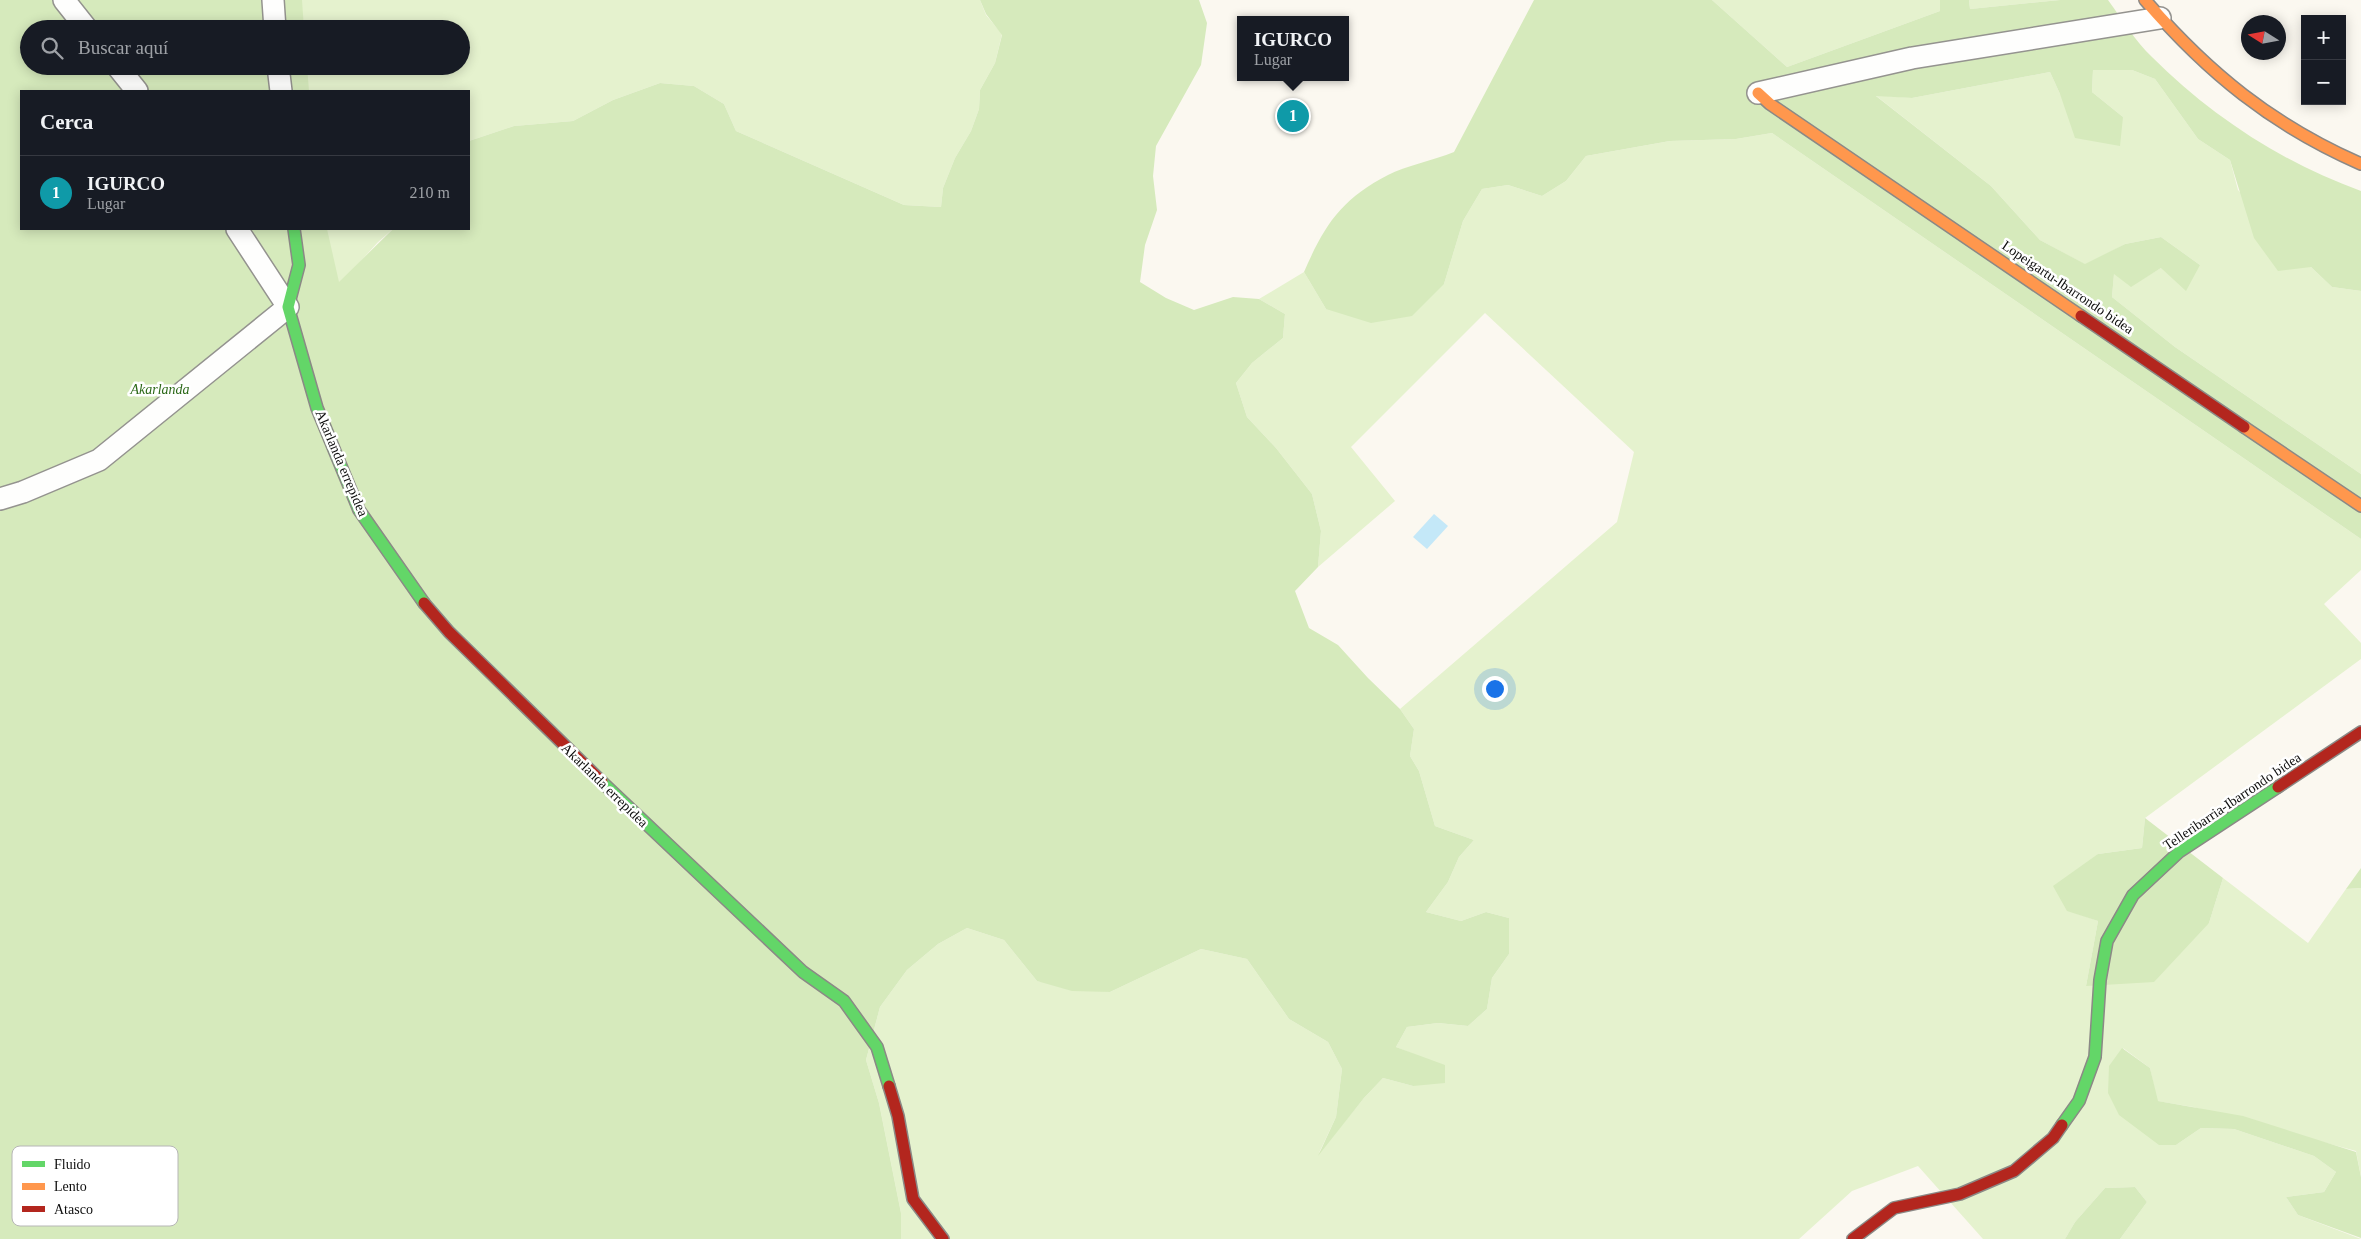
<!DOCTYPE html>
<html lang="es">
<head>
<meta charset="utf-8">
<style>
  :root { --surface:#171b24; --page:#242831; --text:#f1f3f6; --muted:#9ea1a6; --line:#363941; --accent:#b0b0b1 }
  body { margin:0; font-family:"Times New Roman",serif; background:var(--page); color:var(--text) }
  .controls { position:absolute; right:15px; top:15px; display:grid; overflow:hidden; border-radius:0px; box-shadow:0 2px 12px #0003 }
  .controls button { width:45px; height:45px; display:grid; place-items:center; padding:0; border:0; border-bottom:1px solid var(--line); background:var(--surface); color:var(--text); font:25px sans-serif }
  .compass { position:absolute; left:2241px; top:15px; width:45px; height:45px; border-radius:50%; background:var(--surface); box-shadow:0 2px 12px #0003; rotate:281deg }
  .you { position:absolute; left:1494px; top:688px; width:18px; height:18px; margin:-12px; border:4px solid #fff; border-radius:50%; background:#1a73e8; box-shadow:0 0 0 8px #1a73e833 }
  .badge { display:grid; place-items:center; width:32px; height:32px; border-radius:50%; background:var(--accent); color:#fff; font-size:16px; font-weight:700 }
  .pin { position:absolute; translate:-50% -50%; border:2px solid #fff; box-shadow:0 1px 5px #0006 }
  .popup { position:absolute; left:1237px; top:16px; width:112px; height:65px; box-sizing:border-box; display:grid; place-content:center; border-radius:0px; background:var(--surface); filter:drop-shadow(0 1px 4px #0005); font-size:16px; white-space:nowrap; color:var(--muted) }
  .popup b { font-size:19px; color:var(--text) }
  .popup::after { content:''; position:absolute; left:50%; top:100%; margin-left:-10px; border:10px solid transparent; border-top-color:var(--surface) }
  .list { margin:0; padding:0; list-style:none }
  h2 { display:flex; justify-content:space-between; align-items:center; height:65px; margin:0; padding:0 20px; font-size:21px }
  h2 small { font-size:16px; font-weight:400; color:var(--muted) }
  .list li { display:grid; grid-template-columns:32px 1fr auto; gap:15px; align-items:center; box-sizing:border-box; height:75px; padding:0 20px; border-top:1px solid var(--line) }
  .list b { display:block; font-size:19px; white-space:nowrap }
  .list p { margin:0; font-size:16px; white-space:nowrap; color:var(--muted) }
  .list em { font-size:16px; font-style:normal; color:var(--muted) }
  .icon { flex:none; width:28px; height:28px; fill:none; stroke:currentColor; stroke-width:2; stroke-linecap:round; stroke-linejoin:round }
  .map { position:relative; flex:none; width:2361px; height:1239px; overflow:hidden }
  .search { position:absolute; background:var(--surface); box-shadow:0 2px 12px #0003; left:20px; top:20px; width:450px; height:55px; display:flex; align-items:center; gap:12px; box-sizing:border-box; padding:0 18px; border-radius:28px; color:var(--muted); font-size:19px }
  .panel { position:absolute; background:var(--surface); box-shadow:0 2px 12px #0003; left:20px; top:90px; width:450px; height:140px; border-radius:0px }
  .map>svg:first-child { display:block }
  .green { fill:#e5f2ce; fill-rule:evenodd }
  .forest { fill:#d6eabc }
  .water { fill:#c4e8f8 }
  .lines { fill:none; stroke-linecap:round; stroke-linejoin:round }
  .street-casing { stroke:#94938f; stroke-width:24 }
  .fast-casing { stroke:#8b8986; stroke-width:14 }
  .slow-casing { stroke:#8b8986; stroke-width:14 }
  .jam-casing { stroke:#8b8986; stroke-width:14 }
  .street { stroke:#fefefd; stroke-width:21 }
  .fast { stroke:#63d668; stroke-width:11 }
  .slow { stroke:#ff974d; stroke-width:11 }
  .jam { stroke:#b3261e; stroke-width:11 }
  .labels { text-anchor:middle; stroke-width:5; stroke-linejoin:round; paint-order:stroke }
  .street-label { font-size:14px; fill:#0d0d0d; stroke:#fff }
  .park-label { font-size:14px; font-style:italic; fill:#2c6918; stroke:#fff }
  .key { fill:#fff; stroke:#b6b6b6; stroke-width:1 }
  .key-label { font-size:14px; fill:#0d0d0d }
</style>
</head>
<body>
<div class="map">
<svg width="2361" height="1239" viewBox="0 0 2361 1239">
  <rect width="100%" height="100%" fill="#fbf8f0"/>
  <g class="green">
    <path d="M 0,0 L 980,0 L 986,15 L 1002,34 L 995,63 L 980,90 L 979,109 L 971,131 L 955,158 L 943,188 L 941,207 L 904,205 L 736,131 L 724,104 L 694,86 L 660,83 L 613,100 L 573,121 L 514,126 L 469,141 L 469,91 L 21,91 L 21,229 L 393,229 L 378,242 L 0,659 ZM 29,29 L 461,29 L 461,66 L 29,66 Z"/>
    <path d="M 1712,0 L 1940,0 L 1940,11 L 1787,67 Z"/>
    <path d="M 1969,0 L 2060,0 L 1970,9 Z"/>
    <path d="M 2093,70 L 2132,70 L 2155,79 L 2198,139 L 2230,160 L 2238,190 L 2311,267 L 2332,287 L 2361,291 L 2361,474 L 2175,347 L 2112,297 L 2114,273 L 2131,286 L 2161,268 L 2200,265 L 2161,237 L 2125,244 L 2086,265 L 2040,240 L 1991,186 L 1875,95 L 1912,98 L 2050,72 L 2060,94 L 2123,117 L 2092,92 Z"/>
    <path d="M 1772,133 L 2361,539 L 2361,570 L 2324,604 L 2361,643 L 2361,659 L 2145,818 L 2142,848 L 2098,854 L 2067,910 L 2098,921 L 2086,986 L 2209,923 L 2223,878 L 2308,943 L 2346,889 L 2361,888 L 2361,1177 L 2356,1151 L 2193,1107 L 2157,1101 L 2150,1068 L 2123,1048 L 2176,1145 L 2201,1128 L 2234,1129 L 2314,1156 L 2336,1172 L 2324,1192 L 2286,1197 L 2298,1215 L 2361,1239 L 2120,1239 L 2147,1202 L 2135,1187 L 2105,1188 L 2075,1222 L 2065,1239 L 1983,1239 L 1918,1166 L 1852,1191 L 1799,1239 L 901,1239 L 901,1213 L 879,1103 L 866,1060 L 880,1007 L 907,970 L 938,944 L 967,928 L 1004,940 L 1037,981 L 1110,992 L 1201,949 L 1247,959 L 1289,1019 L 1328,1042 L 1342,1069 L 1336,1117 L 1319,1153 L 1364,1098 L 1383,1078 L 1413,1086 L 1416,1055 L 1396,1047 L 1407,1027 L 1438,1023 L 1468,1026 L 1487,1009 L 1492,978 L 1509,954 L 1509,918 L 1486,912 L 1461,921 L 1426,912 L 1448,882 L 1459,857 L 1474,840 L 1435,826 L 1419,771 L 1410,756 L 1414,729 L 1400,709 L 1617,522 L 1634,452 L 1485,313 L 1351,447 L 1395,501 L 1318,567 L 1321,531 L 1312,494 L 1276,448 L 1247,417 L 1236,383 L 1252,363 L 1283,338 L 1285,314 L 1259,299 L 1304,272 L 1326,309 L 1444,284 L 1463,221 L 1482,189 L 1508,185 L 1542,196 L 1566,181 L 1586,156 L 1670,141 L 1736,139 Z"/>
  </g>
  <g class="forest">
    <path d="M 0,0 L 302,0 L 304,29 L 29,29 L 29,66 L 307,66 L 309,91 L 21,91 L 21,229 L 327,229 L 339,282 L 393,229 L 469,229 L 469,141 L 514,126 L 573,121 L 613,100 L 660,83 L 694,86 L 724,104 L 736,131 L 904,205 L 941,207 L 943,188 L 955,158 L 971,131 L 979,109 L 980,90 L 995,63 L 1002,35 L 986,14 L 980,0 L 1199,0 L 1207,23 L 1201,65 L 1156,146 L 1153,176 L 1157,210 L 1145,245 L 1140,282 L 1166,298 L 1194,310 L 1233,297 L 1259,299 L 1285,314 L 1283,338 L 1252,363 L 1236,383 L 1247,417 L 1276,448 L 1312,494 L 1321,531 L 1318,567 L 1295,591 L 1309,628 L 1338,645 L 1368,678 L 1400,709 L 1414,729 L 1410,756 L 1419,771 L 1435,826 L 1474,840 L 1459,857 L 1448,882 L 1426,912 L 1461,921 L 1486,912 L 1509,918 L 1509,954 L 1492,978 L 1487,1009 L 1468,1026 L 1438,1023 L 1407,1027 L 1396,1047 L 1445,1065 L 1445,1083 L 1413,1086 L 1383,1078 L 1364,1098 L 1318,1156 L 1336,1117 L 1342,1069 L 1328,1042 L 1289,1019 L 1247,959 L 1201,949 L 1110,992 L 1072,991 L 1037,981 L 1004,940 L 967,928 L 938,944 L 907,970 L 880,1007 L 866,1060 L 879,1103 L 901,1213 L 901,1239 L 0,1239 Z"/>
    <path d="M 1534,0 L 1712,0 L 1787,67 L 1940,11 L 1940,0 L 1969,0 L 1970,9 L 2060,0 L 2108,0 C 2122,19 2135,41 2152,57 C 2211,116 2283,163 2361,191 L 2361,291 L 2332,287 L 2311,267 L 2278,271 L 2254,238 L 2230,160 L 2198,139 L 2155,79 L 2132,70 L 2093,70 L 2092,92 L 2123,117 L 2120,146 L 2075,138 L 2060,94 L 2050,72 L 1912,98 L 1876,96 L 1991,186 L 2040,240 L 2085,264 L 2125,244 L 2161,237 L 2200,265 L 2186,291 L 2161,268 L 2131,287 L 2114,274 L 2112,297 L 2175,347 L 2361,474 L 2361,539 L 1772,133 L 1736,139 L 1670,141 L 1586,156 L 1566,181 L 1542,196 L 1508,185 L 1482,189 L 1463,221 L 1444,284 L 1412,316 L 1371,323 L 1326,309 L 1304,272 C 1324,226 1341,199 1388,175 C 1405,166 1434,160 1454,152 Z"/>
    <path d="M 2145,818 L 2223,878 L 2209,923 L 2154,982 L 2086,986 L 2098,921 L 2067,911 L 2053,886 L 2098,854 L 2142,848 Z"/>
    <path d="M 2361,868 L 2361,888 L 2346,889 Z"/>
    <path d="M 2122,1048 L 2150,1068 L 2158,1101 L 2243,1116 L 2356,1152 L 2361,1177 L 2361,1238 L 2298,1215 L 2286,1197 L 2324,1192 L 2336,1172 L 2314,1156 L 2234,1129 L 2201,1128 L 2176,1145 L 2159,1145 L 2119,1115 L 2108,1093 L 2109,1066 Z"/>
    <path d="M 2135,1187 L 2147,1202 L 2120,1239 L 2065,1239 L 2075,1222 L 2105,1188 Z"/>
  </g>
  <path class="water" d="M 1434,514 L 1448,526 L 1427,549 L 1413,537 Z"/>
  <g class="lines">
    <g class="street-casing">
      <g id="street">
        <path d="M 64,0 L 87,29"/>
        <path d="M 273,0 L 275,29"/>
        <path d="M 117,66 L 137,91"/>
        <path d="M 278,66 L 281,91"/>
        <path d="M 1758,93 L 1912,58 L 2160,18"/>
        <path d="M 0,499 L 23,492 L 99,460 L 288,307 L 237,229"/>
      </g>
    </g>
    <g class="fast-casing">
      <g id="fast">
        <path d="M 294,229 L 299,265 L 288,307 L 317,408 L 359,510 L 424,603"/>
        <path d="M 602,782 L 803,972 L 844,1001 L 877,1047 L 889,1086"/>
        <path d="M 2062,1125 L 2079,1101 L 2095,1057 L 2100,980 L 2107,941 L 2133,895 L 2179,852 L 2278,787"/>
      </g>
    </g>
    <g class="slow-casing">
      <g id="slow">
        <path d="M 2145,0 C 2208,73 2272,125 2361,164"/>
        <path d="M 1758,93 L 1770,104 L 2081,316"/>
        <path d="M 2244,427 L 2361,506"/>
      </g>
    </g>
    <g class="jam-casing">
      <g id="jam">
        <path d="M 2081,316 L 2244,427"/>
        <path d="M 424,603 L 449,632 L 602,782"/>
        <path d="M 2278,787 L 2361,732"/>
        <path d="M 889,1086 L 898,1116 L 913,1199 L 943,1239"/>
        <path d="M 1853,1239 L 1894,1208 L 1960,1194 L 2014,1171 L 2053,1138 L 2062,1125"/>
      </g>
    </g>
    <use href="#street" class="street"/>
    <use href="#fast" class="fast"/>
    <use href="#slow" class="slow"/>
    <use href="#jam" class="jam"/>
  </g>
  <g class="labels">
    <g class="street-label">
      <text transform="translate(2068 287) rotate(34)" y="5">Lopeigartu-Ibarrondo bidea</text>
      <text transform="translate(342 463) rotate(67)" y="5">Akarlanda errepidea</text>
      <text transform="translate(605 785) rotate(44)" y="5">Akarlanda errepidea</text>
      <text transform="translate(2232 801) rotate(-34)" y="5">Telleribarria-Ibarrondo bidea</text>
    </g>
    <g class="park-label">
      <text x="160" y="394">Akarlanda</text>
    </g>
  </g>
  <rect x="12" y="1146" width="166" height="80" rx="8" class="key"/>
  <rect x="22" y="1161" width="23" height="6" fill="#63d668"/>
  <rect x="22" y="1183" width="23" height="7" fill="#ff974d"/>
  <rect x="22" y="1206" width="23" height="6" fill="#b3261e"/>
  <g class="key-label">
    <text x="54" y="1169">Fluido</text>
    <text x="54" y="1191">Lento</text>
    <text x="54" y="1214">Atasco</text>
  </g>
</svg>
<div class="controls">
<button>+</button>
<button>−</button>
</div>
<svg class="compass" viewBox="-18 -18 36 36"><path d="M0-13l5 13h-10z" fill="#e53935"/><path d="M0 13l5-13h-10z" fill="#9ea1a6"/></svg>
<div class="you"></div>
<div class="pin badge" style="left:1293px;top:116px;background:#0f9aa8">1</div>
<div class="popup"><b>IGURCO</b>Lugar</div>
<div class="search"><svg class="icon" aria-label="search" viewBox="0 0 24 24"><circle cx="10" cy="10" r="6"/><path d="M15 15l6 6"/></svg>Buscar aquí</div>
<section class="panel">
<h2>Cerca<small></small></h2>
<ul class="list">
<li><span class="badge" style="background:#0f9aa8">1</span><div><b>IGURCO</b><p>Lugar</p></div><em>210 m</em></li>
</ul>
</section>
</div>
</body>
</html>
